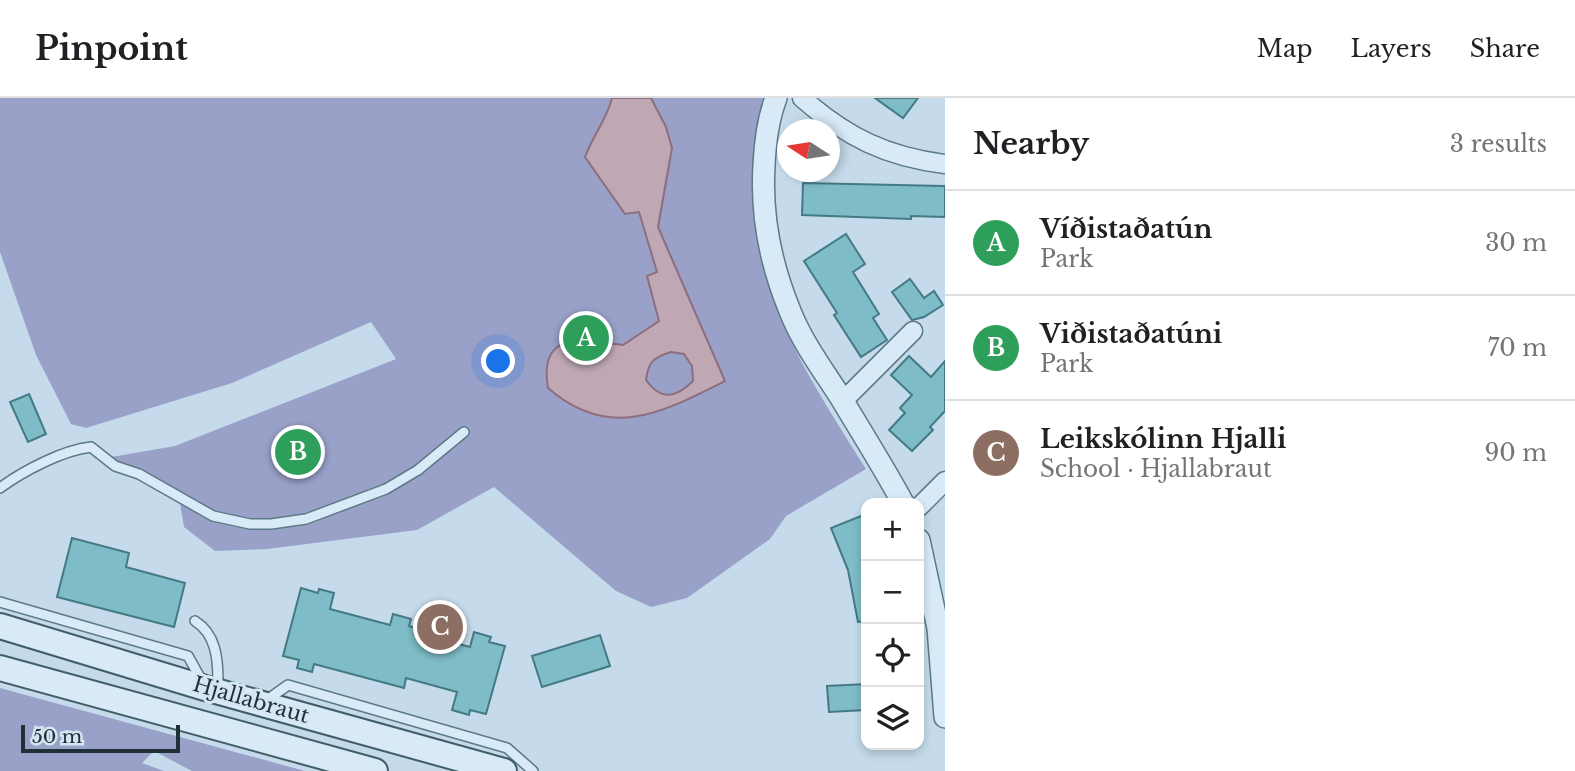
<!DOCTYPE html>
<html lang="en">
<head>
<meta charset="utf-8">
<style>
  :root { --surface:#fff; --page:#f6f6f6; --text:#202124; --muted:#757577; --line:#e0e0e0; --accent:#309177 }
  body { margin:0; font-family:"Libre Baskerville",serif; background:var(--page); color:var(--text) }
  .controls { position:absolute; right:21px; bottom:21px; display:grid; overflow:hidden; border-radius:14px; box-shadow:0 4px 10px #0003 }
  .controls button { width:63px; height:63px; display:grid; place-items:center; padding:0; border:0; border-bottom:2px solid var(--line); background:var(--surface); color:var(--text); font:35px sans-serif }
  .compass { position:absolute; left:777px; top:21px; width:63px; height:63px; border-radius:50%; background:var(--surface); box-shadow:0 4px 10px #0003; rotate:282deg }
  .scale { position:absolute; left:21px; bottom:18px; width:159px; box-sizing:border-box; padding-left:7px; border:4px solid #1f3137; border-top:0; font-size:19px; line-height:24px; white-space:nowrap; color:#1f3137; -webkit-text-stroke:5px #d5e5f3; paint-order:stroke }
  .you { position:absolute; left:499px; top:264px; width:24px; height:24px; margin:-18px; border:5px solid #fff; border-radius:50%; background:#1a73e8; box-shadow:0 0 0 10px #1a73e833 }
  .badge { display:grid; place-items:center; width:46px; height:46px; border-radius:50%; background:var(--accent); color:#fff; font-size:23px; font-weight:700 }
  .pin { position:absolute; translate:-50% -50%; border:4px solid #fff; box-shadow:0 2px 7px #0006 }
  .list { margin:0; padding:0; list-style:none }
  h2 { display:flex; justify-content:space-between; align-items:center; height:91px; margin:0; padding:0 28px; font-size:30px }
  h2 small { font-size:23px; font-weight:400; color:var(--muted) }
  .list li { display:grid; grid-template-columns:46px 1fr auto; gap:21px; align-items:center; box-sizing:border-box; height:105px; padding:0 28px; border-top:2px solid var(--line) }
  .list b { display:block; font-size:26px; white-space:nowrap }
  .list p { margin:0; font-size:23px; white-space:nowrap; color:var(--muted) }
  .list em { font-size:23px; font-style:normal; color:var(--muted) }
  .icon { flex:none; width:38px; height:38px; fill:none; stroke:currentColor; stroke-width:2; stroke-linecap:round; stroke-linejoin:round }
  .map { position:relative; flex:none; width:945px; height:673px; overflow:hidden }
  header { display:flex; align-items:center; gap:42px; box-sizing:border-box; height:98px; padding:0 35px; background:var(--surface); border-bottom:2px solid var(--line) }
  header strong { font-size:33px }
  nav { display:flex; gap:38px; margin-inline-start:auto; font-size:24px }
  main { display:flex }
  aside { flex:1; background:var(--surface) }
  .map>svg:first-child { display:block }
  .green { fill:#9aa1c9 }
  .water { fill:#bfa7b4; stroke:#8d6e7e; stroke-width:2; fill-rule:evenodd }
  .building { fill:#7ebcc7; stroke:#447a83; stroke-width:2 }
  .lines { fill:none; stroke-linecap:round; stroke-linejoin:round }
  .service-casing { stroke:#5c7a85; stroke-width:12 }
  .minor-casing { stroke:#5c7a85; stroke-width:21 }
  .tertiary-casing { stroke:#5c7a85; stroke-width:24 }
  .secondary-casing { stroke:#405e67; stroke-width:28 }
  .service { stroke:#d8e9f7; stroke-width:9 }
  .minor { stroke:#d8e9f7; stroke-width:18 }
  .tertiary { stroke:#d8e9f7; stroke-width:21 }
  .secondary { stroke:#d8e9f7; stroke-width:24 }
  .labels { text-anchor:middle; stroke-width:6; stroke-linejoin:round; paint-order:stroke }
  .street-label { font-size:21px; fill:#1f3137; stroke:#d5e5f3 }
</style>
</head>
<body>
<header>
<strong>Pinpoint</strong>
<nav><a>Map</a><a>Layers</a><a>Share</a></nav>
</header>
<main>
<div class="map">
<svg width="945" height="673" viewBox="0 0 945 673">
  <rect width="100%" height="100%" fill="#c5dbeb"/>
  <g class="green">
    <path d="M 0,0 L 764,0 C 755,27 756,57 757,85 C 757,115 758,147 766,176 C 785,247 827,308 866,371 L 786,418 L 770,441 L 687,500 L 651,509 L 616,493 L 494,389 L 417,432 L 267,451 L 215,453 L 184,429 L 180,405 L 170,389 L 100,361 L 175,348 L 396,261 L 371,224 L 232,285 L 86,330 L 71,326 L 36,257 L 0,154 Z"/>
    <path d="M 0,590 L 305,673 L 192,673 L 154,653 L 142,665 L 164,673 L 0,673 Z"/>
  </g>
  <path class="water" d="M 612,0 L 651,0 L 666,29 L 672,50 L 658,129 L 725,283 C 663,314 610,344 548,290 C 538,231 583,243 623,247 L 659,223 L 647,178 L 657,174 L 639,114 L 625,116 L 585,59 C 592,39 607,21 612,0 ZM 671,254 L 684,256 L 692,268 L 693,283 C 676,300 661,303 646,282 C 648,264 654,259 671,254 Z"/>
  <g class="building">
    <path d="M 875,0 L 918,0 L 903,20 Z"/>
    <path d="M 803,85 L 945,88 L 945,119 L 911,118 L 911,121 L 802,117 Z"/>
    <path d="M 846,136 L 865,166 L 853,174 L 879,216 L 873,220 L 887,242 L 861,259 L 834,217 L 837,215 L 804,163 Z"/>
    <path d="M 910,181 L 924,200 L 934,193 L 943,207 L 924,219 L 912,222 L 892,194 Z"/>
    <path d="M 909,258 L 931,279 L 945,263 L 945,313 L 930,329 L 933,332 L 912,353 L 889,332 L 905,315 L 900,310 L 912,297 L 891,277 Z"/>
    <path d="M 29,296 L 46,336 L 28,344 L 10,304 Z"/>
    <path d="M 866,416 L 866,523 L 858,524 L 848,472 L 831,430 Z"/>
    <path d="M 72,440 L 129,455 L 126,469 L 185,485 L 174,529 L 57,499 Z"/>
    <path d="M 301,490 L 318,495 L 319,491 L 334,495 L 330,511 L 390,527 L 393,516 L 411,521 L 409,528 L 423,532 L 422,536 L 470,549 L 474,534 L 491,539 L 489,544 L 505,548 L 486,616 L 470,612 L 469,617 L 452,612 L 457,594 L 406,580 L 404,590 L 314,566 L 312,574 L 297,570 L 299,562 L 283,558 Z"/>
    <path d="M 600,537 L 610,568 L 542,589 L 532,558 Z"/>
    <path d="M 866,586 L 866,612 L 829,614 L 827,588 Z"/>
  </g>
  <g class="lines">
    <g class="service-casing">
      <g id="service">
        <path d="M 0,390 C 23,373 63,352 91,349 L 115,368 L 139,376 L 213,418 L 250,426 L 271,426 L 306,421 L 386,391 L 418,372 L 464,334"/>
        <path d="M 0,504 L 188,558 L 203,585"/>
        <path d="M 195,523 C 216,536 218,561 218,583"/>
        <path d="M 267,602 L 288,587 L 507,650 L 533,673"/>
      </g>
    </g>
    <g class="minor-casing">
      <g id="minor">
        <path d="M 802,0 C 846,39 887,59 945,66"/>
        <path d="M 843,303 L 913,233"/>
        <path d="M 919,409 L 945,383"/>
      </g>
    </g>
    <g class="tertiary-casing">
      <g id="tertiary">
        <path d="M 776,0 C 768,21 765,45 764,68 C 761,117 771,167 790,213 C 802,244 823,272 841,300 C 862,335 884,370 903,405"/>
        <path d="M 919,442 L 938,530 L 945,619"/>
      </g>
    </g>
    <g class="secondary-casing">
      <g id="secondary">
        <path d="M 0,528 L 205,590 L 504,673"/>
        <path d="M 0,570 L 375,673"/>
      </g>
    </g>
    <use href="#service" class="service"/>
    <use href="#minor" class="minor"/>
    <use href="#tertiary" class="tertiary"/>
    <use href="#secondary" class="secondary"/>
  </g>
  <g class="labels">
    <g class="street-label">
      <text transform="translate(251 602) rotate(16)" y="7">Hjallabraut</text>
    </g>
  </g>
</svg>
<div class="controls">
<button>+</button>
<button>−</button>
<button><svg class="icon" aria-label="locate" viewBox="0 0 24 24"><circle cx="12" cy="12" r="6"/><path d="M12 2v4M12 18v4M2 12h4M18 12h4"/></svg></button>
<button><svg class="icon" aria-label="layers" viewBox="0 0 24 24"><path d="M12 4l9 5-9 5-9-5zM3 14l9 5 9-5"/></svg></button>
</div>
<svg class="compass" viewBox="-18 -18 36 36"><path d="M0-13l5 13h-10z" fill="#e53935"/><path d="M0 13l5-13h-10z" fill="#757577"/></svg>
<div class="scale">50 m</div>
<div class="you"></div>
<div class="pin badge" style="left:586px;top:240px;background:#2e9e5b">A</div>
<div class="pin badge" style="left:298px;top:354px;background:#2e9e5b">B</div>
<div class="pin badge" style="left:440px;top:529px;background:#8d6e63">C</div>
</div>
<aside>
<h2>Nearby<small>3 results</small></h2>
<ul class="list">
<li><span class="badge" style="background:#2e9e5b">A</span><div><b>Víðistaðatún</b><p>Park</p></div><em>30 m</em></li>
<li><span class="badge" style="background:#2e9e5b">B</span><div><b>Viðistaðatúni</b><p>Park</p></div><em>70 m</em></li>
<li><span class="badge" style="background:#8d6e63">C</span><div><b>Leikskólinn Hjalli</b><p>School · Hjallabraut</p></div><em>90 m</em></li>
</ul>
</aside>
</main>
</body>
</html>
